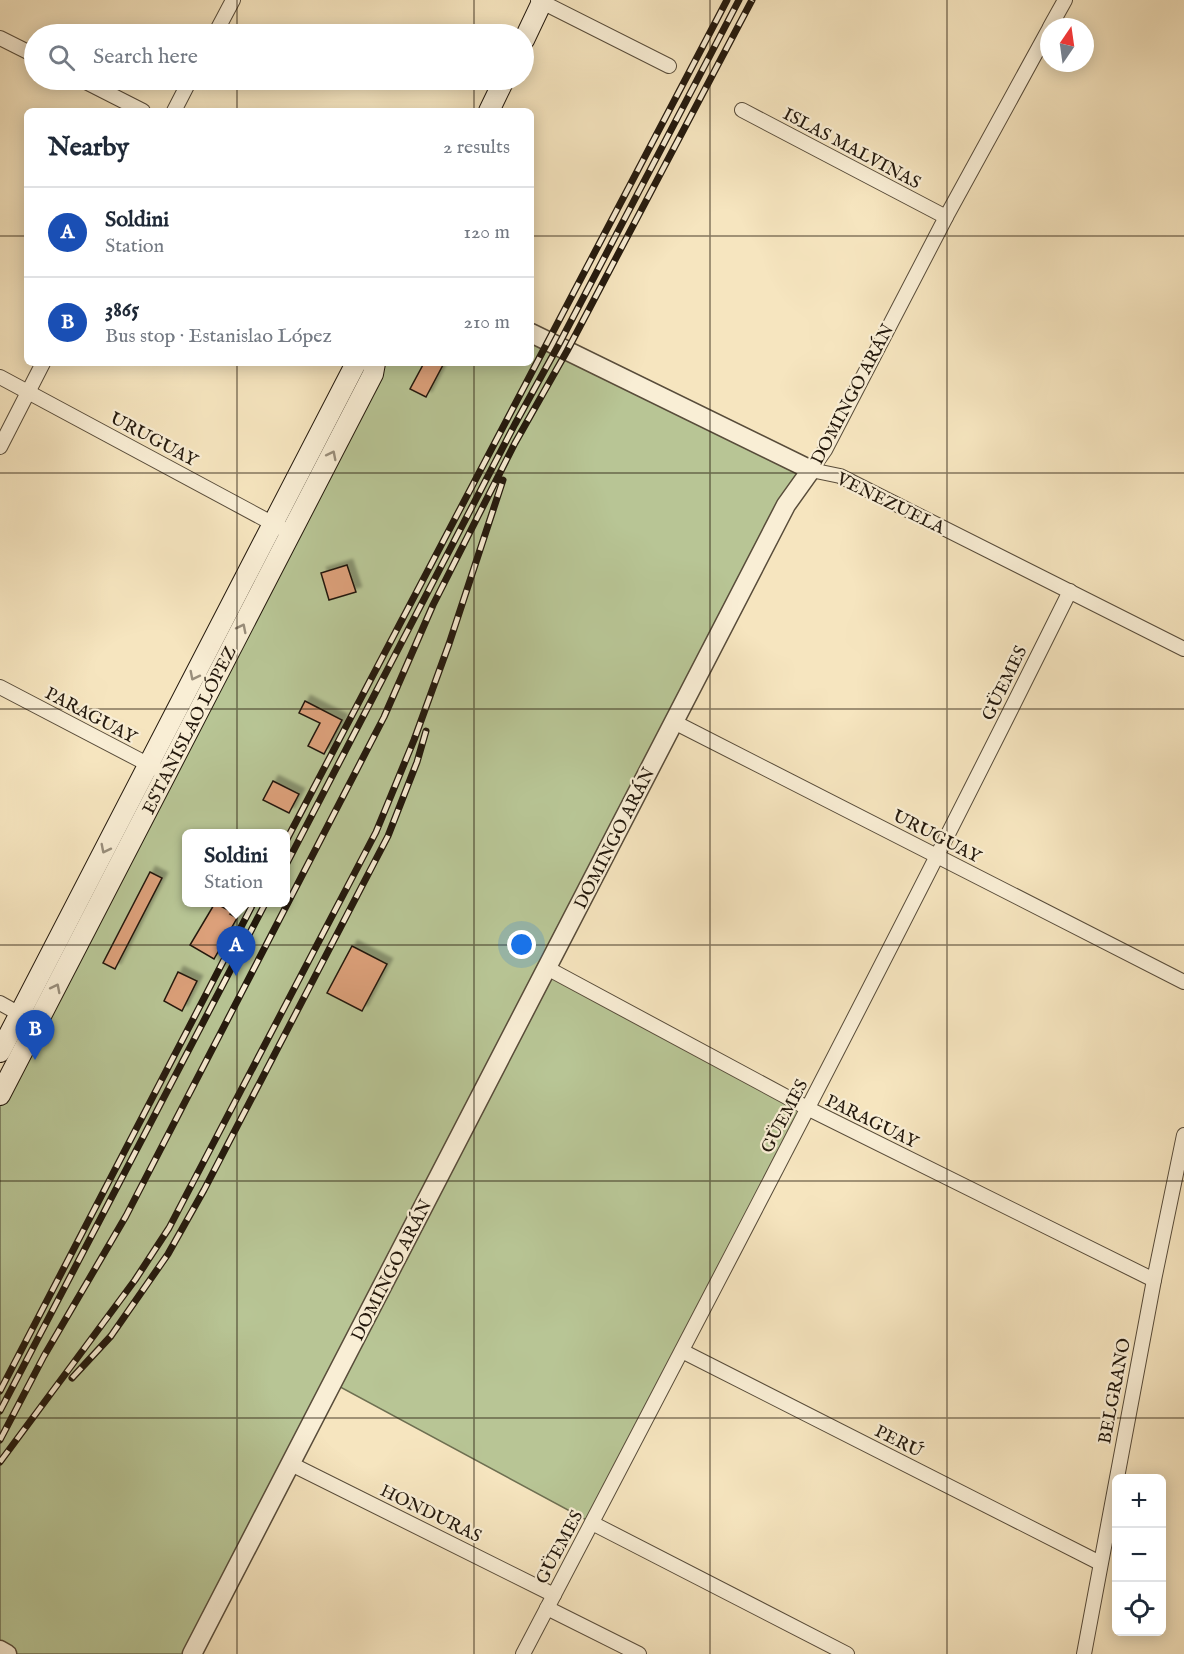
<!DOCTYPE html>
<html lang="en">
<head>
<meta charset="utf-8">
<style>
  :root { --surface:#fff; --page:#f2f2f3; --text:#1f2937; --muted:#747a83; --line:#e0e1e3; --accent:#2563eb }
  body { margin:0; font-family:"IM FELL English",serif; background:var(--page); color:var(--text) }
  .controls { position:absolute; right:18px; bottom:18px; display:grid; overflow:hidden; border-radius:9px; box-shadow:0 3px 15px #0003 }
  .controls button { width:54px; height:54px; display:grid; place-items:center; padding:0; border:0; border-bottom:2px solid var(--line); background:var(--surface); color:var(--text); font:30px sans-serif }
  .compass { position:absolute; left:1040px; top:18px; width:54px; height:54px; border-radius:50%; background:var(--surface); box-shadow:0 3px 15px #0003; rotate:13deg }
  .you { position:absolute; left:522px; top:945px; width:21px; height:21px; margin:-15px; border:4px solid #fff; border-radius:50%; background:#1a73e8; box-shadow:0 0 0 9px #1a73e833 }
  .badge { display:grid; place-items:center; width:39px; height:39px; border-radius:50%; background:var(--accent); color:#fff; font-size:20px; font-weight:700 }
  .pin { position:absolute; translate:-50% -50px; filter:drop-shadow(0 2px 3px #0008) }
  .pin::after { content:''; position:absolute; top:32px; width:21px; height:18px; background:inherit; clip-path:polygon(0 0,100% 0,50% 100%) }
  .popup { position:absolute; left:182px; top:829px; width:108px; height:78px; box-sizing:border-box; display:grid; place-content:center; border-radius:9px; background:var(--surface); filter:drop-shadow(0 2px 4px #0005); font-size:20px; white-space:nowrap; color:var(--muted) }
  .popup b { font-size:22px; color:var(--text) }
  .popup::after { content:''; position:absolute; left:50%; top:100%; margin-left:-12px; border:12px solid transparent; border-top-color:var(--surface) }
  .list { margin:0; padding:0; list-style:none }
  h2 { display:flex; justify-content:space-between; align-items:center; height:78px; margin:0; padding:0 24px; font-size:26px }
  h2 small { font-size:20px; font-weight:400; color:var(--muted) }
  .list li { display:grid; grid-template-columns:39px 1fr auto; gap:18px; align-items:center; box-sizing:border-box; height:90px; padding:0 24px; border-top:2px solid var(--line) }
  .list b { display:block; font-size:22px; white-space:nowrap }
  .list p { margin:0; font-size:20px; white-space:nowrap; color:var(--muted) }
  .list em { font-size:20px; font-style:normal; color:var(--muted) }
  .icon { flex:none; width:33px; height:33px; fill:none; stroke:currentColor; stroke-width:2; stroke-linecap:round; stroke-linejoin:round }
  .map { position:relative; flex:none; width:1184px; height:1654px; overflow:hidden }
  .search { position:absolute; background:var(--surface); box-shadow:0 3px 15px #0003; left:24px; top:24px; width:510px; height:66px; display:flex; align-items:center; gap:15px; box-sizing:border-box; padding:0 21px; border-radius:33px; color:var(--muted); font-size:22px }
  .panel { position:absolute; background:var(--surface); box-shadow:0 3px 15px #0003; left:24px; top:108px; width:510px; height:258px; border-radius:9px }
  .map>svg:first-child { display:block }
  .green { fill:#b8c595; stroke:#6e6f51; stroke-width:1.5; fill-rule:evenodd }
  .building { fill:#dca07a; stroke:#24190d; stroke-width:1.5; filter:url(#shadow) }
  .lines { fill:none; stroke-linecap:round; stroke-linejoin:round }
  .minor-casing { stroke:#584c3a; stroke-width:16 }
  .tertiary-casing { stroke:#584c3a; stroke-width:21 }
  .secondary-casing { stroke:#24190d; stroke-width:22 }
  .minor { stroke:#f9eed5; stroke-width:14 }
  .tertiary { stroke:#f9eed5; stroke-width:18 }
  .secondary { stroke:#f9eed5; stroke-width:20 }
  .rail-casing { stroke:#24190d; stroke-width:7 }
  .rail { stroke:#f9eed5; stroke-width:4.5; stroke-dasharray:14; stroke-linecap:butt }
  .oneway { stroke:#998e7b }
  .grid { fill:none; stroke:#24190d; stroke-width:1.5; stroke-opacity:0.55 }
  .labels { text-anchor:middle; stroke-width:4.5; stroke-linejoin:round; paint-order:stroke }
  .street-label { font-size:18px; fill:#24190d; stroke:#f9eed5 }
</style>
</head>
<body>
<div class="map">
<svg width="1184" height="1654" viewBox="0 0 1184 1654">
  <defs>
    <filter id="shadow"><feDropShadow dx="5.5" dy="-5.5" stdDeviation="1.5" flood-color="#0004"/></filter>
  </defs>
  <rect width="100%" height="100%" fill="#f6e5bf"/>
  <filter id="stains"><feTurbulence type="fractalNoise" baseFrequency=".00333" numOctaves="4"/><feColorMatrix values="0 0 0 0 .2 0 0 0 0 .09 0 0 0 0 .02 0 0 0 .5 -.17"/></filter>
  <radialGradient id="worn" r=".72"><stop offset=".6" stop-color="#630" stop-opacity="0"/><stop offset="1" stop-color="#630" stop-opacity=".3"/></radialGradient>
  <path class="green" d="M 531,333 L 811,470 L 547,967 L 809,1109 L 592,1523 L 333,1383 L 192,1654 L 7,1654 L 0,1650 L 0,1095 L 375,363 L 531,363 ZM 186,834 L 286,834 L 286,902 L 186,902 Z"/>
  <g class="building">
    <path d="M 424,363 L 444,363 L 426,397 L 410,389 Z"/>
    <path d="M 347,565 L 356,592 L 329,600 L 321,573 Z"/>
    <path d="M 305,701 L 342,720 L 324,754 L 308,746 L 320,723 L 299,713 Z"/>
    <path d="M 273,781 L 299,794 L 289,813 L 263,800 Z"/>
    <path d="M 150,872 L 162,878 L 115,969 L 103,963 Z"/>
    <path d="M 215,903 L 232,912 L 230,914 L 237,918 L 214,959 L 190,945 Z"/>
    <path d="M 352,946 L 387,964 L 362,1011 L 327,993 Z"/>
    <path d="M 178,972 L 197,981 L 182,1011 L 164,1001 Z"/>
  </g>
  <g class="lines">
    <g class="minor-casing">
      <g id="minor">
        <path d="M 538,0 L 669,66"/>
        <path d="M 1050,27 L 1065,0"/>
        <path d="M 1049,29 L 946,217 L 825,450 L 811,470 L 840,476 L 1184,649"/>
        <path d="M 215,34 L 233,0"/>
        <path d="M 0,38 L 34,55"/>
        <path d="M 82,80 L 143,111"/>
        <path d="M 742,110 L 946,217"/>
        <path d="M 174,111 L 190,80"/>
        <path d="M 0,377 L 281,528"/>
        <path d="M 0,447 L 43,363"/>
        <path d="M 0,687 L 155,768"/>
        <path d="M 674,722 L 1184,982"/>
        <path d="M 547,968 L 809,1109 L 1154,1280"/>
        <path d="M 0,1003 L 27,1018"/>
        <path d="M 682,1351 L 1100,1563"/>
        <path d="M 291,1464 L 554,1595"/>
        <path d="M 592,1523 L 847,1654"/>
        <path d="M 547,1608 L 639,1654"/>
        <path d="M 523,1654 C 708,1301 893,948 1070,591"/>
        <path d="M 1084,1654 L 1154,1280 L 1184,1135"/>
      </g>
    </g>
    <g class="tertiary-casing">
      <g id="tertiary">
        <path d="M 0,1650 L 7,1654"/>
        <path d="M 192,1654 L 786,505 L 811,470 L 531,333"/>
      </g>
    </g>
    <g class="secondary-casing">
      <g id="secondary">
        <path d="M 524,40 L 543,0"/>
        <path d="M 489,111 L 504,80"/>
        <path d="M 0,1052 L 356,363"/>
        <path d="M 0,1095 L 373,374 L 375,363"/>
      </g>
    </g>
    <use href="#minor" class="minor"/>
    <use href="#tertiary" class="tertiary"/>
    <use href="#secondary" class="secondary"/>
    <g class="rail-casing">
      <g id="rail">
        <path d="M 286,841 L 727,0"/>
        <path d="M 286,865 L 515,424 L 558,346 L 739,0"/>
        <path d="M 72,1378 L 111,1336 L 168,1254 L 204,1190 L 388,836 L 417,762 L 426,731"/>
        <path d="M 0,1391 L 254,902"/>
        <path d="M 0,1411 L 266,902"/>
        <path d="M 0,1440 L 44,1356 L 126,1216 L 384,717 L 433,605 L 515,443 L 567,351 L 752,0"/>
        <path d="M 0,1462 L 135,1280 L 169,1228 L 376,832 L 414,740 L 449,644 L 503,480"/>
      </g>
    </g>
    <use href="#rail" class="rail"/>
  </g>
  <defs><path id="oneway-chevron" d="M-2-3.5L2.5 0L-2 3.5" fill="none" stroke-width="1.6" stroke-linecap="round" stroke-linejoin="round" transform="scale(1.5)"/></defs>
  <g class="oneway">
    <use href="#oneway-chevron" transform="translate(332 455) rotate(-63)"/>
    <use href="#oneway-chevron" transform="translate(242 628) rotate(-63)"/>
    <use href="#oneway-chevron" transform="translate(194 676) rotate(117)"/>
    <use href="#oneway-chevron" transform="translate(105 849) rotate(117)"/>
    <use href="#oneway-chevron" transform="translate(56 988) rotate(-63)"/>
  </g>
  <path class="grid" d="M 237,0 L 237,34M 474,0 L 474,34M 710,0 L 710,1654M 947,0 L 947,1654M 237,80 L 237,111M 474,80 L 474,111M 0,236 L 27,236M 531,236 L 1184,236M 237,363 L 237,1654M 474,363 L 474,1654M 0,473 L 1184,473M 0,709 L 1184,709M 0,945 L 1184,945M 0,1181 L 1184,1181M 0,1418 L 1184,1418"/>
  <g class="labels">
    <g class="street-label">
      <text transform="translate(852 148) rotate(28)" y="6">ISLAS MALVINAS</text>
      <text transform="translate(852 394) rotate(-62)" y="6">DOMINGO ARÁN</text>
      <text transform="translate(154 439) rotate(28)" y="6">URUGUAY</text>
      <text transform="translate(891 503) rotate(26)" y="6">VENEZUELA</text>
      <text transform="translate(1004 683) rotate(-64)" y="6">GÜEMES</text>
      <text transform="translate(91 715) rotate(28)" y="6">PARAGUAY</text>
      <text transform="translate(189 730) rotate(-63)" y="6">ESTANISLAO LÓPEZ</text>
      <text transform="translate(937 836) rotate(27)" y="6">URUGUAY</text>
      <text transform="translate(614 838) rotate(-63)" y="6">DOMINGO ARÁN</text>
      <text transform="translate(784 1116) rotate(-62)" y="6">GÜEMES</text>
      <text transform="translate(872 1121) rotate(26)" y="6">PARAGUAY</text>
      <text transform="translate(391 1270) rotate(-63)" y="6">DOMINGO ARÁN</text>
      <text transform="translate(1114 1391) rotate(-79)" y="6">BELGRANO</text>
      <text transform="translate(899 1441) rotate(27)" y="6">PERÚ</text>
      <text transform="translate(431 1513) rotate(26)" y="6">HONDURAS</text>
      <text transform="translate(559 1547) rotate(-62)" y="6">GÜEMES</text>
    </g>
  </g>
  <rect width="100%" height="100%" filter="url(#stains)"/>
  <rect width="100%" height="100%" fill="url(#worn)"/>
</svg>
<div class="controls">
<button>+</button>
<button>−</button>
<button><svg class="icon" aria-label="locate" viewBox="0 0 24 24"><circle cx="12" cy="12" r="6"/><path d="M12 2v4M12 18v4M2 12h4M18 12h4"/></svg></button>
</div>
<svg class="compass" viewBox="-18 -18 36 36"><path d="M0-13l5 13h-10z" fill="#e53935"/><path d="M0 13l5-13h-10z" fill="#747a83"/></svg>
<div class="you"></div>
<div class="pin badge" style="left:236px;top:976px;background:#1a4fb4">A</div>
<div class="popup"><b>Soldini</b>Station</div>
<div class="pin badge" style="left:35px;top:1060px;background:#1a4fb4">B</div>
<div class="search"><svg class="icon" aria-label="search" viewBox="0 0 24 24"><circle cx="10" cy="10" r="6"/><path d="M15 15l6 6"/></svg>Search here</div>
<section class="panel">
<h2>Nearby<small>2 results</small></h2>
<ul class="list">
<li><span class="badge" style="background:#1a4fb4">A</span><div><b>Soldini</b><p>Station</p></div><em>120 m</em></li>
<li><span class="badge" style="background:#1a4fb4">B</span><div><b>3865</b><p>Bus stop · Estanislao López</p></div><em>210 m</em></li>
</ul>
</section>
</div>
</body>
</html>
